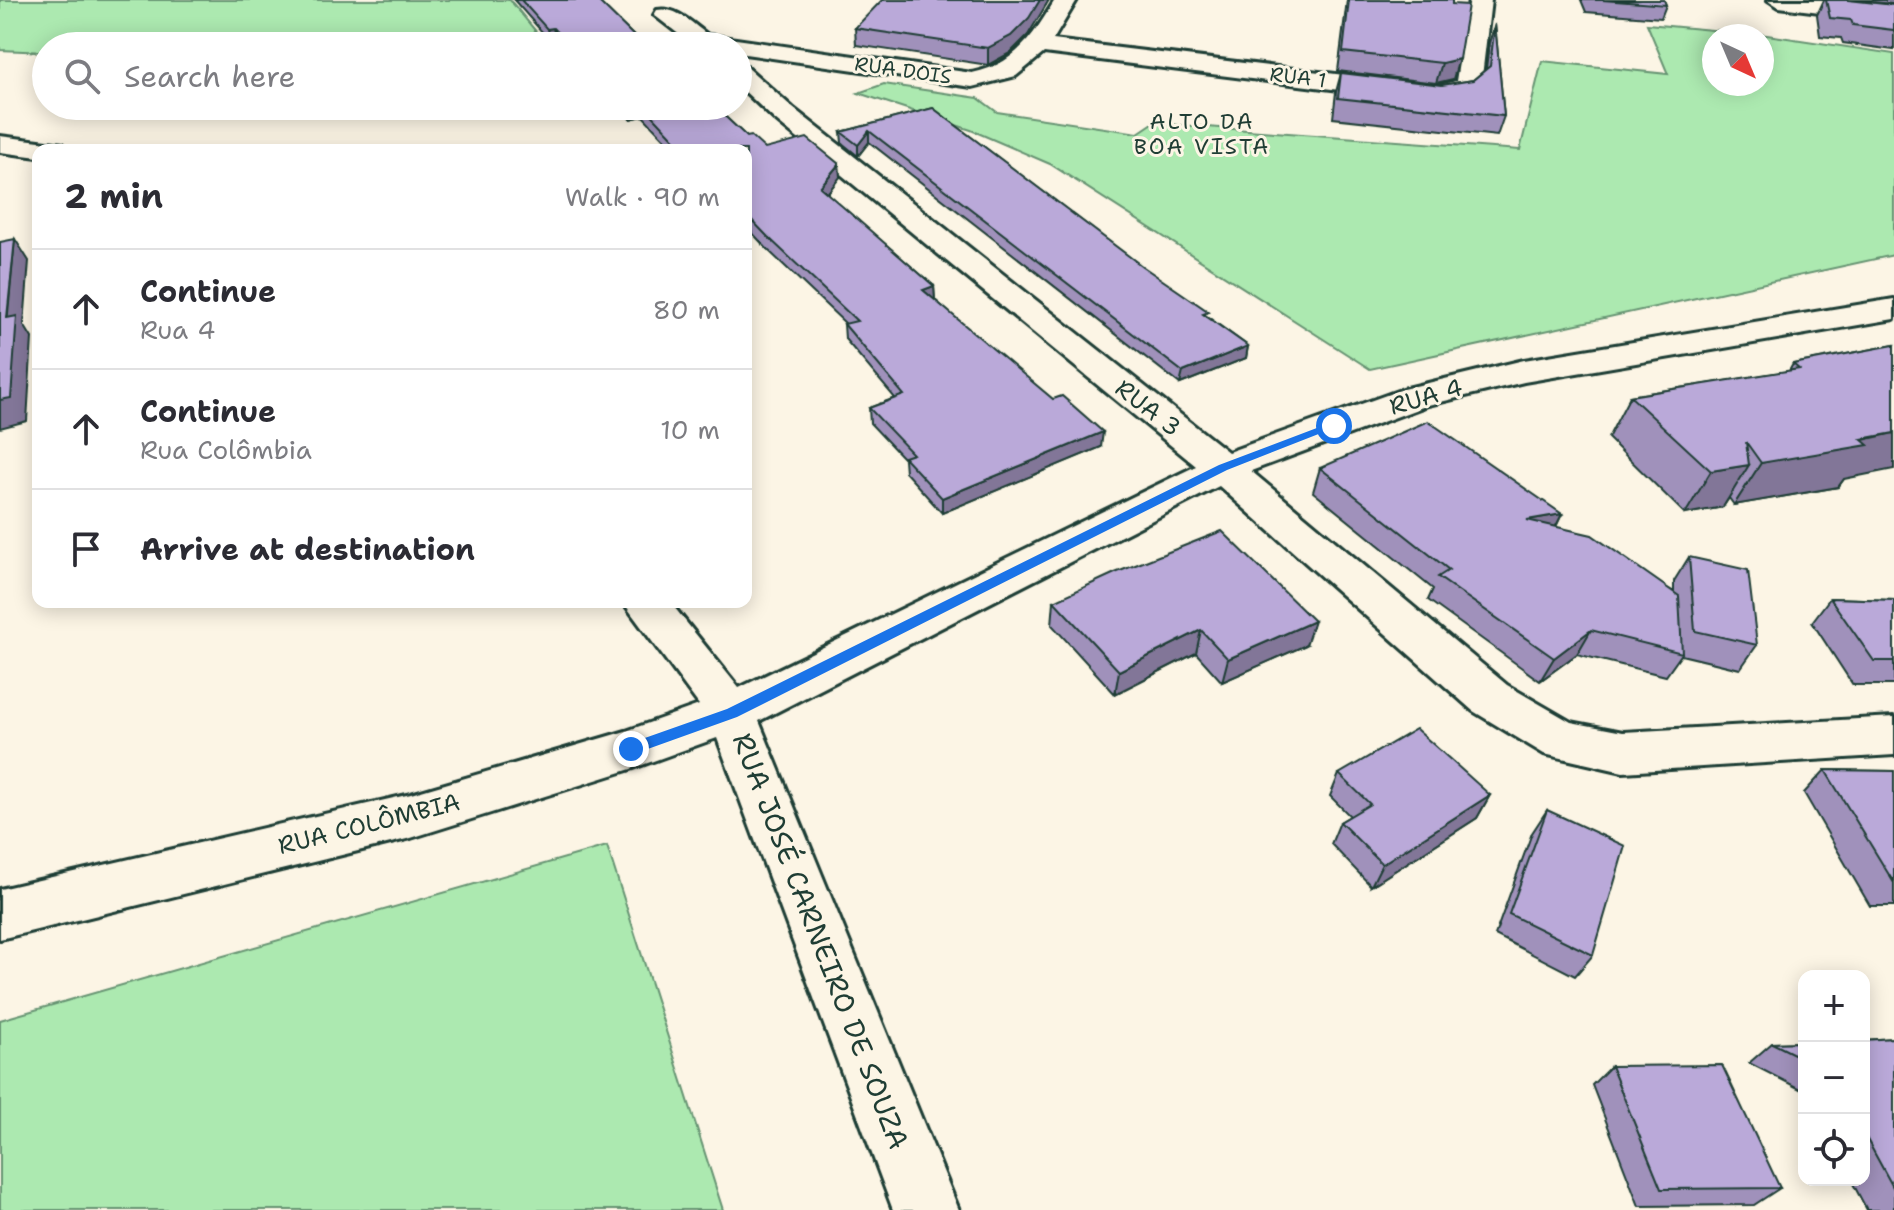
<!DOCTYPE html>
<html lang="en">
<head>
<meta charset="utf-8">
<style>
  :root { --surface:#fff; --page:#f7f7f7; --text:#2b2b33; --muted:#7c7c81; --line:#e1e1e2 }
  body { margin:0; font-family:"Shantell Sans",sans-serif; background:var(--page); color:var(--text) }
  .controls { position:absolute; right:24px; bottom:24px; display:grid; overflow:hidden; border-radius:16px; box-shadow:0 4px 20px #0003 }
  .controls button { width:72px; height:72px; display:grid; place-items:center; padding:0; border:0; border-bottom:2px solid var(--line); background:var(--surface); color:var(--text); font:40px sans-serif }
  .compass { position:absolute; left:1702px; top:24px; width:72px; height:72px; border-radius:50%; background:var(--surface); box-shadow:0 4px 20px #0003; rotate:136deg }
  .stop { position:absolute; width:24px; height:24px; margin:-18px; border:6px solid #1a73e8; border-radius:50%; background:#fff }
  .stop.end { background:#1a73e8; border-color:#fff; box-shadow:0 2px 8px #0008 }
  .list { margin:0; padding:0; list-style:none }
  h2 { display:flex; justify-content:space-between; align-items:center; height:104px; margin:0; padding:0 32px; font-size:34px }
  h2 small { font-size:26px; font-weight:400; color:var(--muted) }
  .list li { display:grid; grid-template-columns:52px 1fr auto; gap:24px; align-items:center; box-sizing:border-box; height:120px; padding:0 32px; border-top:2px solid var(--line) }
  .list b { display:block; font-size:30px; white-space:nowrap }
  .list p { margin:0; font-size:26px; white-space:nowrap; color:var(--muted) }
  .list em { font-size:26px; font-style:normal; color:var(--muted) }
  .icon { flex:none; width:44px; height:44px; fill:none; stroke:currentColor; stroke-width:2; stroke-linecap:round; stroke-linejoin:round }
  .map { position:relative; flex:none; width:1894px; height:1210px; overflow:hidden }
  .search { position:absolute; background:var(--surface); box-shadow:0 4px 20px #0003; left:32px; top:32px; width:720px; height:88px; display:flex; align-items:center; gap:20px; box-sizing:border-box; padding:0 28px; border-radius:44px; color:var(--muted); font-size:30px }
  .panel { position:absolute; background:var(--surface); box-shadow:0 4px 20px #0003; left:32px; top:144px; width:720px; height:464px; border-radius:16px }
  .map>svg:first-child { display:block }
  .green { fill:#ace9b0; stroke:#669372; stroke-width:2; fill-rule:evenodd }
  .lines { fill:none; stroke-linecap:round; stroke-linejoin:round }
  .street-casing { stroke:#1f3d34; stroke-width:6 }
  .secondary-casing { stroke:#1f3d34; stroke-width:6 }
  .street { fill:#fcf5e5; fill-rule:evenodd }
  .secondary { fill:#fcf5e5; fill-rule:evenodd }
  .wall { fill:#a091bb; stroke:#1f3d34; stroke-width:2 }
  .shaded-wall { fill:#827698; stroke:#1f3d34; stroke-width:2 }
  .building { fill:#baa9d9; stroke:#1f3d34; stroke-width:2 }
  .route { fill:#1a73e8 }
  .labels { text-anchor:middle; stroke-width:6; stroke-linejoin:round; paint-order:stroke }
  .far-street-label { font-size:20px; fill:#1f3d34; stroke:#fcf5e5 }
  .far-neighbourhood-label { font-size:22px; letter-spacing:2px; fill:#1f3d34; stroke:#fcf5e5 }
  .street-label { font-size:24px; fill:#1f3d34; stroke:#fcf5e5 }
  .near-street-label { font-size:28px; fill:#1f3d34; stroke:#fcf5e5 }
</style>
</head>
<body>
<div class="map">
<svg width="1894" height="1210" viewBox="0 0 1894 1210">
  <rect width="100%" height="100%" fill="#fcf5e5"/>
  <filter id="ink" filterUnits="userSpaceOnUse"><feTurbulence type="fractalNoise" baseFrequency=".0125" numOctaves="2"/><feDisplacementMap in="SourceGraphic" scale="16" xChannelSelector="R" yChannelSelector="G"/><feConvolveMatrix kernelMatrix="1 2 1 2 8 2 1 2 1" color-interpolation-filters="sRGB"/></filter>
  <g filter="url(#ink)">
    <g class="green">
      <path d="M 0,0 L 510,0 L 548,46 L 46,46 L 46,52 L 0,50 Z"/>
      <path d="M 1647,24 L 1767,35 L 1894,54 L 1894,255 L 1370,369 L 1050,164 L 971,130 L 858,93 L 884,84 L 978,98 L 997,112 L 1138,133 L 1153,123 L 1520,150 L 1542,61 L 1668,74 ZM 1714,36 L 1762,36 L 1762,84 L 1714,84 Z"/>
      <path d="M 607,846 L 723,1210 L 0,1210 L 0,1020 Z"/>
    </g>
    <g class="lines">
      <g class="street-casing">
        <g id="street">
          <path d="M 1055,0 L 1077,0 L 1053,40 L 1436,86 L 1456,81 L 1469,0 L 1491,0 L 1481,85 L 1465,97 L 1436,102 L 1044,53 L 1016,76 L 972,87 L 738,53 L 738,46 L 694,46 L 654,15 L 657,10 C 676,6 693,24 708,35 L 972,73 C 1016,64 1033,36 1055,0 Z"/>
          <path d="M 738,65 L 747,67 L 793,108 L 1228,452 L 1403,389 L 1524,360 L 1894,299 L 1894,319 L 1524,382 L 1428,405 L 1251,471 L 1507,685 L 1571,722 L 1623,732 L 1894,717 L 1894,755 L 1623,772 L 1544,754 L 1473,711 L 1219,486 L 759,721 L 959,1210 L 893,1210 L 717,738 L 631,769 L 411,838 L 0,939 L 0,889 L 411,794 L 626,731 L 699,705 L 623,602 L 670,602 L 739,688 L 1196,466 L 775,120 L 738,85 Z"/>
          <path d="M 0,136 L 63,144 L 67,150 L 38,150 L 38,157 L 0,152 Z"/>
        </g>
      </g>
      <g class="secondary-casing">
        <path id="secondary" d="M 1768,0 L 1834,0 L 1894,7 L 1894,21 L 1779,7 Z"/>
      </g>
      <use href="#street" class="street"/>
      <use href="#secondary" class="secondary"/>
    </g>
    <g class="wall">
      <path d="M 514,0 L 597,0 L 644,46 L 652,46 L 561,46 L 556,40 L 550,41 Z"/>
      <path d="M 1347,0 L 1452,0 L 1453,79 L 1436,83 L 1338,71 Z"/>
      <path d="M 1581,0 L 1664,0 L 1666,5 L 1661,18 L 1586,12 Z"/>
      <path d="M 1824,0 L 1848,0 L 1894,5 L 1894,50 L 1843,43 L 1841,38 L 1820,36 L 1817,15 Z"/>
      <path d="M 1848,0 L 1894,0 L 1894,4 Z"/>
      <path d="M 1495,24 L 1504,116 L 1497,136 L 1333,118 L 1336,92 L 1341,73 L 1442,85 L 1473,80 L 1486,69 L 1489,43 Z"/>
      <path d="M 855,28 L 1028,35 L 1010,53 L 988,65 L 856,45 Z"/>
      <path d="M 618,106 L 714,106 L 747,137 L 765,149 L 839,164 L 840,177 L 827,194 L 934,286 L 935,300 L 1101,447 L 942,513 L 905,472 L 904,459 L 870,423 L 869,408 L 895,398 L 845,339 L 844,324 L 846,324 L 769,251 L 746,226 L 746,150 L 675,150 L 643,116 L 630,119 Z"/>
      <path d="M 933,108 L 1208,317 L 1248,346 L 1246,358 L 1180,384 L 869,142 L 858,156 L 842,143 L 841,132 Z"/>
      <path d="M 1894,345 L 1844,479 L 1838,487 L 1734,505 L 1729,498 L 1723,507 L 1685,514 L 1608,438 L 1630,396 L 1789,371 L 1793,364 Z"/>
      <path d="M 1320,468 L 1562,514 L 1556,527 L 1674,592 L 1674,581 L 1689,557 L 1757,645 L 1740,669 L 1681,655 L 1666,676 L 1577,654 L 1540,681 L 1428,600 L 1433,589 L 1313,492 Z"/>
      <path d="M 1830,598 L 1894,600 L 1894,685 L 1853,685 L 1812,622 Z"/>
      <path d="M 1054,601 L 1306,645 L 1222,682 L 1196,653 L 1115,694 L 1052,625 Z"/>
      <path d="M 1825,770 L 1894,771 L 1894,906 L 1870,906 L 1804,793 Z"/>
      <path d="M 1339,774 L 1490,795 L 1477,818 L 1371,886 L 1331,844 L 1340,822 L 1350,816 L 1330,796 Z"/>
      <path d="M 1547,810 L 1593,955 L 1575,976 L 1495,935 L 1532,833 Z"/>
      <path d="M 1894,1038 L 1894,1210 L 1867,1210 L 1851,1180 L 1864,1180 L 1864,1040 Z"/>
      <path d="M 1804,1042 L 1804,1091 L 1749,1063 L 1772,1043 Z"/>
      <path d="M 1611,1066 L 1780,1188 L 1754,1205 L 1639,1206 L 1592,1085 Z"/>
    </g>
    <g class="shaded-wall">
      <path d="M 1040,0 L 1049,0 L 1028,35 L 1010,53 L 988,65 L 988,48 Z"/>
      <path d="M 553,28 L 556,40 L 550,41 L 547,29 Z"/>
      <path d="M 1459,59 L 1453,79 L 1436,83 L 1442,63 Z"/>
      <path d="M 627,106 L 642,106 L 643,116 L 630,119 Z"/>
      <path d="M 869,131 L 869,142 L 858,156 L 858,145 Z"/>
      <path d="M 839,164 L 840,177 L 821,201 L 820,187 Z"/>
      <path d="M 15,239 L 29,261 L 24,325 L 32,338 L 27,421 L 0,428 L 0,400 Z"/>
      <path d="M 934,286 L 935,301 L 923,290 Z"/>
      <path d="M 1248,346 L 1246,358 L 1180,384 L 1183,372 Z"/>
      <path d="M 1103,432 L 1101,447 L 942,513 L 942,498 Z"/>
      <path d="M 1894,433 L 1894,469 L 1844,479 L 1838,487 L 1734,505 L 1761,463 Z"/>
      <path d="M 1749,465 L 1723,507 L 1685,514 L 1711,471 Z"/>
      <path d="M 1562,514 L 1550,538 L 1527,520 Z"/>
      <path d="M 1314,621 L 1306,645 L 1222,682 L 1228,659 Z"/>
      <path d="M 1201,630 L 1196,653 L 1115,694 L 1119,671 Z"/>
      <path d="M 1591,630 L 1577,654 L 1540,681 L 1554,658 Z"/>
      <path d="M 1490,795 L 1477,818 L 1371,886 L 1382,864 Z"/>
    </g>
    <g class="building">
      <path d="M 521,0 L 597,0 L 644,46 L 649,43 L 652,46 L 570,46 L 553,28 L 547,29 Z"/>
      <path d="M 882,0 L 1040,0 L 1029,18 L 1011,36 L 988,48 L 855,28 Z"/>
      <path d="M 1349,0 L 1452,0 L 1452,4 L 1468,5 L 1459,59 L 1442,63 L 1343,52 Z"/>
      <path d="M 1602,0 L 1664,0 L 1666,5 Z"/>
      <path d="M 1826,0 L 1848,0 L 1894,5 L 1894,30 L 1853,25 L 1851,20 L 1830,18 Z"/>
      <path d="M 1495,24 L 1504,116 L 1338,98 L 1341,73 L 1442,85 L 1473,80 L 1490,66 Z"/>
      <path d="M 644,106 L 714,106 L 747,137 L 751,136 L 765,149 L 807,138 L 839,164 L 820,187 L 934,286 L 923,290 L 1053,399 L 1062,396 L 1103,432 L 942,498 L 904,457 L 913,454 L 869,408 L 904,395 L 844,324 L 857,321 L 768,237 L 746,214 L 746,150 L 685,150 Z"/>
      <path d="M 933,108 L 1142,266 L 1209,312 L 1203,314 L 1248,346 L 1183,372 L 869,131 L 858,145 L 841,132 Z"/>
      <path d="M 15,239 L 7,318 L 17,316 L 11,398 L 0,400 L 0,242 Z"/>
      <path d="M 1894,345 L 1894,433 L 1861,439 L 1868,445 L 1761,463 L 1746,442 L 1749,465 L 1711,471 L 1630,396 L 1799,369 L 1793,364 Z"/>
      <path d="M 1428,421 L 1562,514 L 1527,520 L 1592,535 L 1679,596 L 1682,653 L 1591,630 L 1554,658 L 1438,577 L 1449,570 L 1320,468 Z"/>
      <path d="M 1222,531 L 1314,621 L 1228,659 L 1201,630 L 1119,671 L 1054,601 L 1115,573 Z"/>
      <path d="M 1689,557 L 1748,570 L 1757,645 L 1695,631 Z"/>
      <path d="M 1830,598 L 1894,600 L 1894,661 L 1874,661 Z"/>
      <path d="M 1416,729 L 1490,795 L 1382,864 L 1340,822 L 1370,804 L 1339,774 Z"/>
      <path d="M 1825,770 L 1894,771 L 1894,883 Z"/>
      <path d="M 1547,810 L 1625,846 L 1593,955 L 1509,914 Z"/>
      <path d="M 1894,1038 L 1894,1189 L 1864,1134 L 1864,1040 Z"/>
      <path d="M 1804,1042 L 1804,1059 L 1772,1043 Z"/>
      <path d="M 1722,1065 L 1780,1188 L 1661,1189 L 1611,1066 Z"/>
    </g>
  </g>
  <path class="route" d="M 1330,423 L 1339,426 L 1227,470 L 737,717 L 631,755 L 623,749 L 625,745 L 727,709 L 1219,465 Z"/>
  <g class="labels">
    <g class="far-street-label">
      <text transform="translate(903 70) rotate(8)" y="7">RUA DOIS</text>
      <text transform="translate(1298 77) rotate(7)" y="7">RUA 1</text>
    </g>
    <g class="far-neighbourhood-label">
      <text x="1202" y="129">ALTO DA<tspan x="1202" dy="25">BOA VISTA</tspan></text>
    </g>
    <g class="street-label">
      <text transform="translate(1426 397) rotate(-16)" y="8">RUA 4</text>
      <text transform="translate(1148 408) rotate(38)" y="8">RUA 3</text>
      <text transform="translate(369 824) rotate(-14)" y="8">RUA COLÔMBIA</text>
    </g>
    <g class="near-street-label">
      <text transform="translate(821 941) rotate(69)" y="10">RUA JOSÉ CARNEIRO DE SOUZA</text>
    </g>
  </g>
</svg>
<div class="controls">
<button>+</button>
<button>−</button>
<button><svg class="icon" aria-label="locate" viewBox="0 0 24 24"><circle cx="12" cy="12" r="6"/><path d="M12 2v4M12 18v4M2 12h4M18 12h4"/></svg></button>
</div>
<svg class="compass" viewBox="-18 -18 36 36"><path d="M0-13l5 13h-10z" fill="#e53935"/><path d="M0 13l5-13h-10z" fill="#7c7c81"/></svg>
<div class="stop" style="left:1334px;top:426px"></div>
<div class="stop end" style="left:631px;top:749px"></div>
<div class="search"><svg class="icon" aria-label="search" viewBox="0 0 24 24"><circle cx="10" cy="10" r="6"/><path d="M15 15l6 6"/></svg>Search here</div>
<section class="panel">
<h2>2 min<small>Walk · 90 m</small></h2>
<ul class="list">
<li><svg class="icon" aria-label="ahead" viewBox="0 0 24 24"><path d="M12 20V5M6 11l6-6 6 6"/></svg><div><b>Continue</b><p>Rua 4</p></div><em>80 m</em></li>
<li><svg class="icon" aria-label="ahead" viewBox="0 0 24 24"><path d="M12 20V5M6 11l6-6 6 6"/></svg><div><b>Continue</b><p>Rua Colômbia</p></div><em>10 m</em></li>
<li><svg class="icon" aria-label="arrive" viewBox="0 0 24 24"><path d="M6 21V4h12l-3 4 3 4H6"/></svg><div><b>Arrive at destination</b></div></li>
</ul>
</section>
</div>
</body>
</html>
